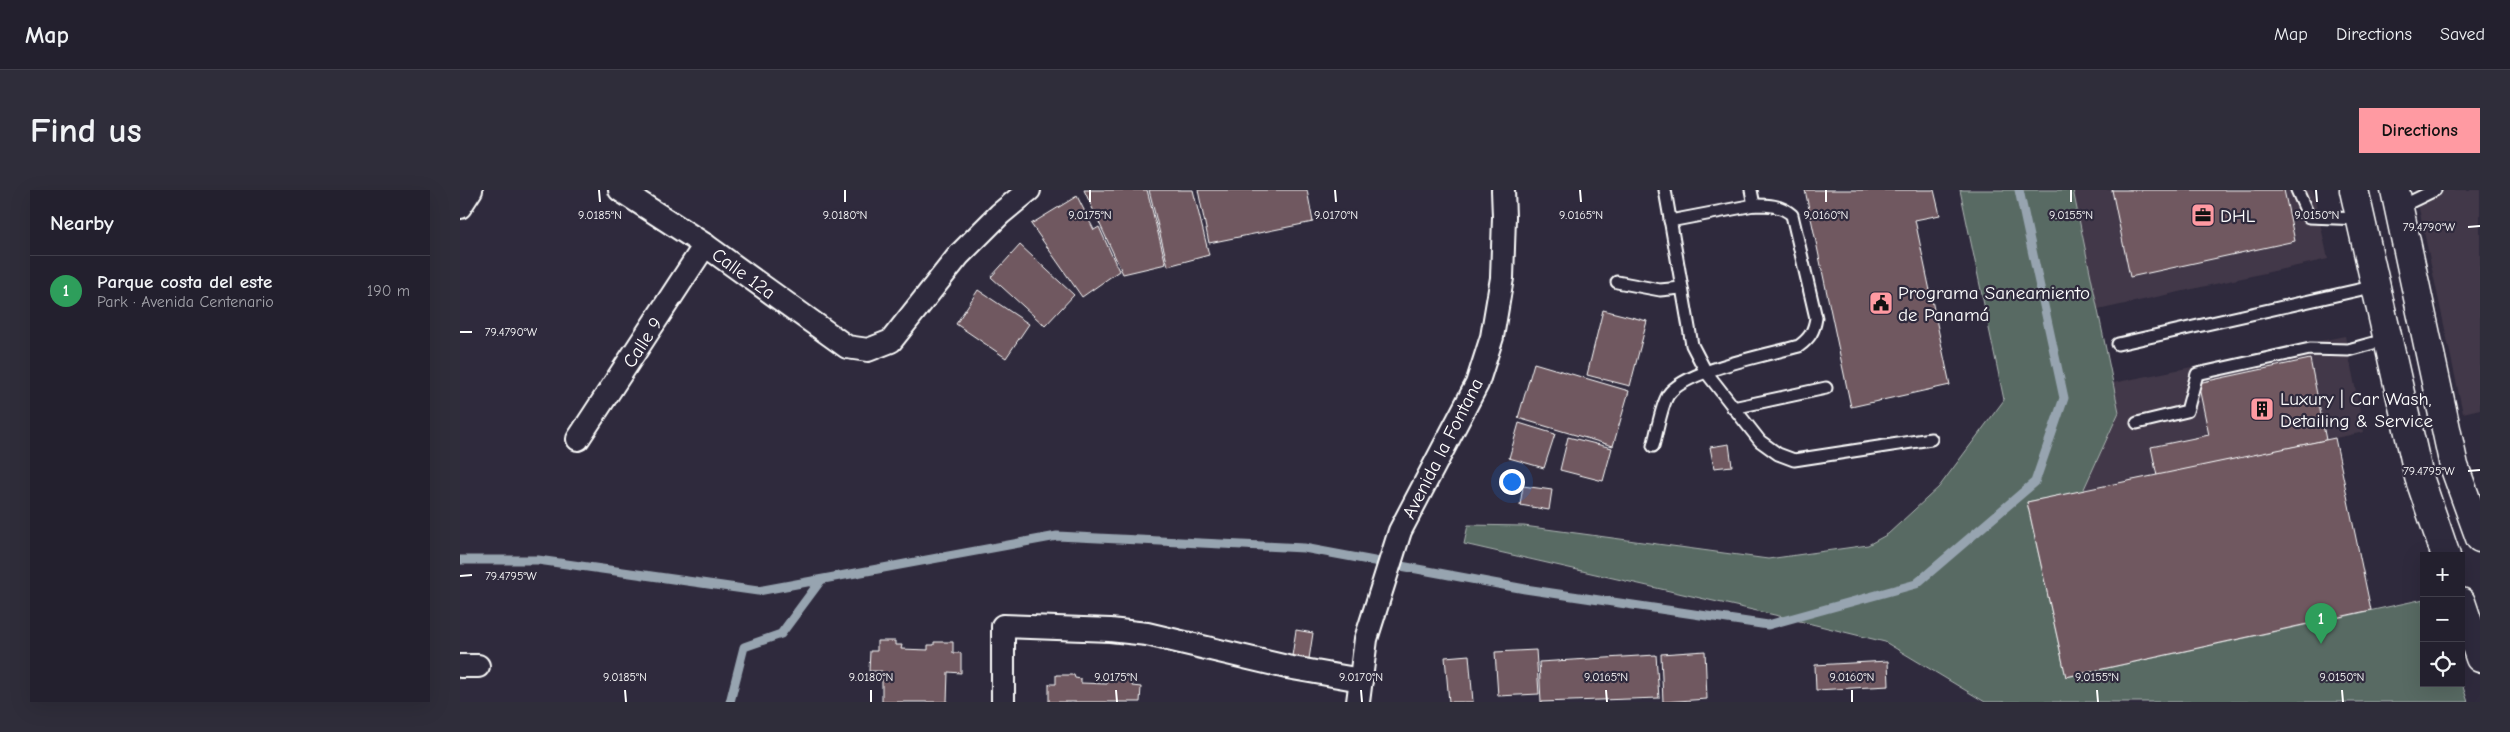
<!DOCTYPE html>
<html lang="en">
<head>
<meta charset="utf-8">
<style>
  :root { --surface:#23202e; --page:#2f2d3a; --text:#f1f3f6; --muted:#a3a3aa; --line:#403e4a; --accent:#ff9aa2 }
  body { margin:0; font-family:"Comic Neue",sans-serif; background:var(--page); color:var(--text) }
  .controls { position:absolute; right:15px; bottom:15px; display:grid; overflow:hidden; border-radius:0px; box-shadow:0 5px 20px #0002 }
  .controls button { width:45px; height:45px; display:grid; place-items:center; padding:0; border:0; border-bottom:1px solid var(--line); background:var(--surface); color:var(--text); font:25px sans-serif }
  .you { position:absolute; left:1051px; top:291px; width:18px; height:18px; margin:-12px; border:4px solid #fff; border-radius:50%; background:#1a73e8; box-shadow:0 0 0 8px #1a73e833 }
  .badge { display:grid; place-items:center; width:32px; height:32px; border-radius:50%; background:var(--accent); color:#fff; font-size:16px; font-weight:700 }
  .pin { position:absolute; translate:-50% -41px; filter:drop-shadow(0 1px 2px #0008) }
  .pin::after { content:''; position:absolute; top:26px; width:18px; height:15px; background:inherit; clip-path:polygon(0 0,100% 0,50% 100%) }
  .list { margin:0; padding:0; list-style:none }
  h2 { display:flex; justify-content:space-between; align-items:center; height:65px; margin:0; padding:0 20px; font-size:21px }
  h2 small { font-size:16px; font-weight:400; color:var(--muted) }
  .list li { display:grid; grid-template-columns:32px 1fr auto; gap:15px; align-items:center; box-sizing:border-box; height:70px; padding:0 20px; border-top:1px solid var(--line) }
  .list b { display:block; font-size:19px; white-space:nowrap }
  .list p { margin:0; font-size:16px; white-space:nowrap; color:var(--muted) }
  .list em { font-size:16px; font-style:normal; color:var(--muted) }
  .icon { flex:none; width:28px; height:28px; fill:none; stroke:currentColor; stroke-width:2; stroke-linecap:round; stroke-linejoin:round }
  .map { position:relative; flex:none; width:2020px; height:512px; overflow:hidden; border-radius:0px }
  header { display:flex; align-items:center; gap:30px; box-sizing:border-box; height:70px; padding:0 25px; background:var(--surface); border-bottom:1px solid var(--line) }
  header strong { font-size:24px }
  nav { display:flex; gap:28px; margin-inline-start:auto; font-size:18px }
  .intro { display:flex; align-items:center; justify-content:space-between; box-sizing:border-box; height:120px; padding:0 30px }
  h1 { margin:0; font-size:35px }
  .button { padding:12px 22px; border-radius:0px; background:var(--accent); color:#111; font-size:18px; font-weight:700 }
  main { display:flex; gap:30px; padding:0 30px }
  aside { flex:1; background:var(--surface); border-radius:0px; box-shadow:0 5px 20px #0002 }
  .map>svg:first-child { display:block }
  .built { fill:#423848 }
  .green { fill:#586a64; stroke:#acb4b2 }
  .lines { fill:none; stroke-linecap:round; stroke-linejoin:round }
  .stream { stroke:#97a4b0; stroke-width:9 }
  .building { fill:#6f5860; stroke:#fff }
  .lane-casing { stroke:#fff; stroke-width:15 }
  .street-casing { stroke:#fff; stroke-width:26 }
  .secondary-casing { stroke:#fff; stroke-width:31 }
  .lane { stroke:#2f2a3d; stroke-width:11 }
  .street { stroke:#2f2a3d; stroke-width:22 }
  .secondary { stroke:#2f2a3d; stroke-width:28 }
  .ticks { fill:none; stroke:#fff; stroke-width:2 }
  .labels { text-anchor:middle; stroke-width:4.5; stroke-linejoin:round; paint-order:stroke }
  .poi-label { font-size:19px; fill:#fff; stroke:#2f2a3d; text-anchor:start }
  .street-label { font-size:19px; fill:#fff; stroke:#2f2a3d }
  .ticks-label { font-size:12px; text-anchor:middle; fill:#fff; stroke:#2f2a3d; stroke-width:4.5; stroke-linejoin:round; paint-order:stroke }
</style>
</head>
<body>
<header>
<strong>Map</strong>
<nav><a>Map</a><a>Directions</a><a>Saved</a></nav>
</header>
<div class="intro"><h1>Find us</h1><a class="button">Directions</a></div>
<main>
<aside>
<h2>Nearby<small></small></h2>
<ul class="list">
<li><span class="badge" style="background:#2e9e5b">1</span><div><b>Parque costa del este</b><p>Park · Avenida Centenario</p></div><em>190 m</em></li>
</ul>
</aside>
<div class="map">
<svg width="2020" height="512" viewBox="0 0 2020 512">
  <rect width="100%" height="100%" fill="#2f2a3d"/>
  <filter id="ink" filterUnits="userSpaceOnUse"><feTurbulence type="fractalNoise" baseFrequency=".02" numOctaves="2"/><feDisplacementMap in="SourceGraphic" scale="10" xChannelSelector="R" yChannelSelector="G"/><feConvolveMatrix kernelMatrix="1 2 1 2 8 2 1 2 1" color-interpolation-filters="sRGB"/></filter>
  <g filter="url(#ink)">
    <g class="built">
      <path d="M 1613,0 L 1853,0 L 1868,69 L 1638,120 Z"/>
      <path d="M 1955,0 L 2020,0 L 2020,219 L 2003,223 Z"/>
      <path d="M 1885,146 L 1904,242 L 1623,301 L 1659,222 L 1653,193 Z"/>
    </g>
    <path class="green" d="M 1500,0 L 1613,0 L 1659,222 L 1623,301 L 1567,312 L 1606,487 L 1964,409 L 1964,493 L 2001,493 L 2001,491 L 2008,512 L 1525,512 L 1425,452 L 1319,426 L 1004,354 L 1008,335 L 1064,336 L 1308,369 L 1408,355 L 1428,344 L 1479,297 L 1544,210 Z"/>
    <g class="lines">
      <g class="stream">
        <path d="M 0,370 L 78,370 L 298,401 L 597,346 L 844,358 L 1065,399 L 1308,435 L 1456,394 L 1575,292 L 1604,208 L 1559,0"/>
        <path d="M 270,512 L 284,457 L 321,444 L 361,390"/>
      </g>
    </g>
    <g class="building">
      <path d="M 624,0 L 687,0 L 706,74 L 663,84 Z"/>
      <path d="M 689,0 L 733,0 L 749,65 L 708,76 Z"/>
      <path d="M 738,0 L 847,0 L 853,32 L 749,53 Z"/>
      <path d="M 1345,0 L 1474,0 L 1480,25 L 1455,30 L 1490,195 L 1391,217 Z"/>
      <path d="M 1652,0 L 1824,0 L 1835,51 L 1670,87 Z"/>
      <path d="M 617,6 L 634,40 L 639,37 L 659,81 L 622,107 L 571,34 Z"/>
      <path d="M 560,55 L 614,105 L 585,136 L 531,87 Z"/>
      <path d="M 518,100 L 569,134 L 546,168 L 496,134 Z"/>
      <path d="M 1143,120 L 1187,131 L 1170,196 L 1127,185 Z"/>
      <path d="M 1850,169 L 1866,250 L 1697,286 L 1691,257 L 1749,245 L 1738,193 Z"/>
      <path d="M 1074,173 L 1169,201 L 1153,256 L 1058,228 Z"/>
      <path d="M 1059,233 L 1095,244 L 1084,278 L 1049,268 Z"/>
      <path d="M 1108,247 L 1152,258 L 1143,291 L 1100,280 Z"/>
      <path d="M 1875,248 L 1911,420 L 1606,487 L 1567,312 Z"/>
      <path d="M 1269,254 L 1272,276 L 1254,278 L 1250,257 Z"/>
      <path d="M 1063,296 L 1092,300 L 1089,320 L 1060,315 Z"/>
      <path d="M 836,440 L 853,443 L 849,469 L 832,466 Z"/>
      <path d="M 417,451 L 435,451 L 435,455 L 442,455 L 441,459 L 468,460 L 468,455 L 474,455 L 474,452 L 493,452 L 493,463 L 501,463 L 501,483 L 488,482 L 487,512 L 422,512 L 422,481 L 409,481 L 410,461 L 417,461 Z"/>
      <path d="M 1076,460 L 1079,504 L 1038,506 L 1035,462 Z"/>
      <path d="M 1245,461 L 1247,509 L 1203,512 L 1201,464 Z"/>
      <path d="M 1009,465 L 1013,512 L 989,512 L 985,467 Z"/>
      <path d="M 1196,465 L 1199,508 L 1081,512 L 1079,472 Z"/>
      <path d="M 1428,471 L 1429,496 L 1356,500 L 1355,475 Z"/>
      <path d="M 596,485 L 614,485 L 615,488 L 621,489 L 621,493 L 647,494 L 647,489 L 653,489 L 653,485 L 672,486 L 672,496 L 681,497 L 680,512 L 589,512 L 589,494 L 596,494 Z"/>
    </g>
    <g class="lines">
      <g class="lane-casing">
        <g id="lane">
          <path d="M 1205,0 L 1232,155 L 1246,182 L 1300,251 L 1318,264 L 1334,270 L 1471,249"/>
          <path d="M 1291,0 L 1294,15"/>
          <path d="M 1837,0 L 1849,27 L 1900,29"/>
          <path d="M 1938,18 L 1975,0"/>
          <path d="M 1157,92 L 1200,100 L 1221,98"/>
          <path d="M 1658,154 L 1916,96"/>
          <path d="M 1273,218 L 1366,198"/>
          <path d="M 1677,233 L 1727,221 L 1737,184 L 1850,159 L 1888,160 L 1928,149"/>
          <path d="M 1193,256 C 1197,243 1201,216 1208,205 C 1225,180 1308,165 1339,156 C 1350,148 1354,141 1356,128 L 1332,25 C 1321,15 1308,15 1294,15 L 1210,31"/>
        </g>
      </g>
      <g class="street-casing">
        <g id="street">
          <path d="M 160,0 L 245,55 L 387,157 L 408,160 L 431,151 L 499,65 L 540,24 L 569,0"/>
          <path d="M 0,17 L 11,0"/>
          <path d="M 118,249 L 245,55"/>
          <path d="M 0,476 L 18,476"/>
          <path d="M 543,512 L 543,436 L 650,440 L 687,444 L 827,477 L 901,490"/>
          <path d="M 898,512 L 906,449 L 940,341 L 1017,194 L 1032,147 L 1042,88 L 1044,27 L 1043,0"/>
        </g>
      </g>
      <g class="secondary-casing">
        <g id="secondary">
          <path d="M 1894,0 L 1959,287 L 1986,366"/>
          <path d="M 1935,0 L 1994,276 L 2020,348"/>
          <path d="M 2001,412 L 2020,468"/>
        </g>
      </g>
      <use href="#lane" class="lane"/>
      <use href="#street" class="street"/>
      <use href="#secondary" class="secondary"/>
    </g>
  </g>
  <path class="ticks" d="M 139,0 L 140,12M 385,0 L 385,12M 630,0 L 630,12M 875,0 L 876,12M 1120,0 L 1121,12M 1366,0 L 1366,12M 1611,0 L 1611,12M 1856,0 L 1857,12M 2008,37 L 2020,36M 0,142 L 12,142M 2008,281 L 2020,280M 0,386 L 12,385M 165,500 L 166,512M 411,500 L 411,512M 656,500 L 657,512M 901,500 L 902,512M 1146,500 L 1147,512M 1392,500 L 1392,512M 1637,500 L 1638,512M 1882,500 L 1883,512"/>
  <defs>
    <g id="office-square" transform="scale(1.25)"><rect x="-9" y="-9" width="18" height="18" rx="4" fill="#ff9aa2" stroke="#2f2a3d"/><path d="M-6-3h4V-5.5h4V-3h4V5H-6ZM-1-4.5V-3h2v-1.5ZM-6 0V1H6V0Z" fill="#111"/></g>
    <g id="civic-square" transform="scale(1.25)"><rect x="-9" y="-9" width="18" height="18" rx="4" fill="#ff9aa2" stroke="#2f2a3d"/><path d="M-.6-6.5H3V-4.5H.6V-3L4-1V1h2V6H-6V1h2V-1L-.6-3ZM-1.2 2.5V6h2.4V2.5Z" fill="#111"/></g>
    <g id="building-square" transform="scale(1.25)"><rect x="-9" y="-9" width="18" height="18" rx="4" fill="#ff9aa2" stroke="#2f2a3d"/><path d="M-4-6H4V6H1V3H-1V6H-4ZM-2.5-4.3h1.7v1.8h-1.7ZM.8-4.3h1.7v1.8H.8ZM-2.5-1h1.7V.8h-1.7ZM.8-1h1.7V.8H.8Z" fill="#111"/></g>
  </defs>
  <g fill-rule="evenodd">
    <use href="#office-square" x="1743" y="25"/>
    <use href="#civic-square" x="1421" y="113"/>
    <use href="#building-square" x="1802" y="219"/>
  </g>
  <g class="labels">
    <g class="poi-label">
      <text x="1760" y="32">DHL</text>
      <text x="1438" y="109">Programa Saneamiento<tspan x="1438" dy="22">de Panamá</tspan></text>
      <text x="1820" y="215">Luxury | Car Wash,<tspan x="1820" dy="22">Detailing &amp; Service</tspan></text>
    </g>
    <g class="street-label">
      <text transform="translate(284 83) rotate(36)" y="7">Calle 12a</text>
      <text transform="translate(182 152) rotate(-57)" y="7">Calle 9</text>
      <text transform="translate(982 258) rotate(-63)" y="7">Avenida la Fontana</text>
    </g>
  </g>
  <g class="ticks-label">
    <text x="140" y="29">9.0185°N</text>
    <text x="385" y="29">9.0180°N</text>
    <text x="630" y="29">9.0175°N</text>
    <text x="876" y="29">9.0170°N</text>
    <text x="1121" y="29">9.0165°N</text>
    <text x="1366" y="29">9.0160°N</text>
    <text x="1611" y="29">9.0155°N</text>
    <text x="1857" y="29">9.0150°N</text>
    <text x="1969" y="41">79.4790°W</text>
    <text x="51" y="146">79.4790°W</text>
    <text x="1969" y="285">79.4795°W</text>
    <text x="51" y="390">79.4795°W</text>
    <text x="165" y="491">9.0185°N</text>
    <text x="411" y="491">9.0180°N</text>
    <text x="656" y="491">9.0175°N</text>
    <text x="901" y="491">9.0170°N</text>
    <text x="1146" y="491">9.0165°N</text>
    <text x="1392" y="491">9.0160°N</text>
    <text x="1637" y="491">9.0155°N</text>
    <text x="1882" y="491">9.0150°N</text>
  </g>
</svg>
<div class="controls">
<button>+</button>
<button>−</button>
<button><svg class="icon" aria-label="locate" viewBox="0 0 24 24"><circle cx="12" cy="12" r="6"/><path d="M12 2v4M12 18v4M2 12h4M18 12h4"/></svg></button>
</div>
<div class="you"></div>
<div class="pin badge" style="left:1861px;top:454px;background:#2e9e5b">1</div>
</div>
</main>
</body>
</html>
